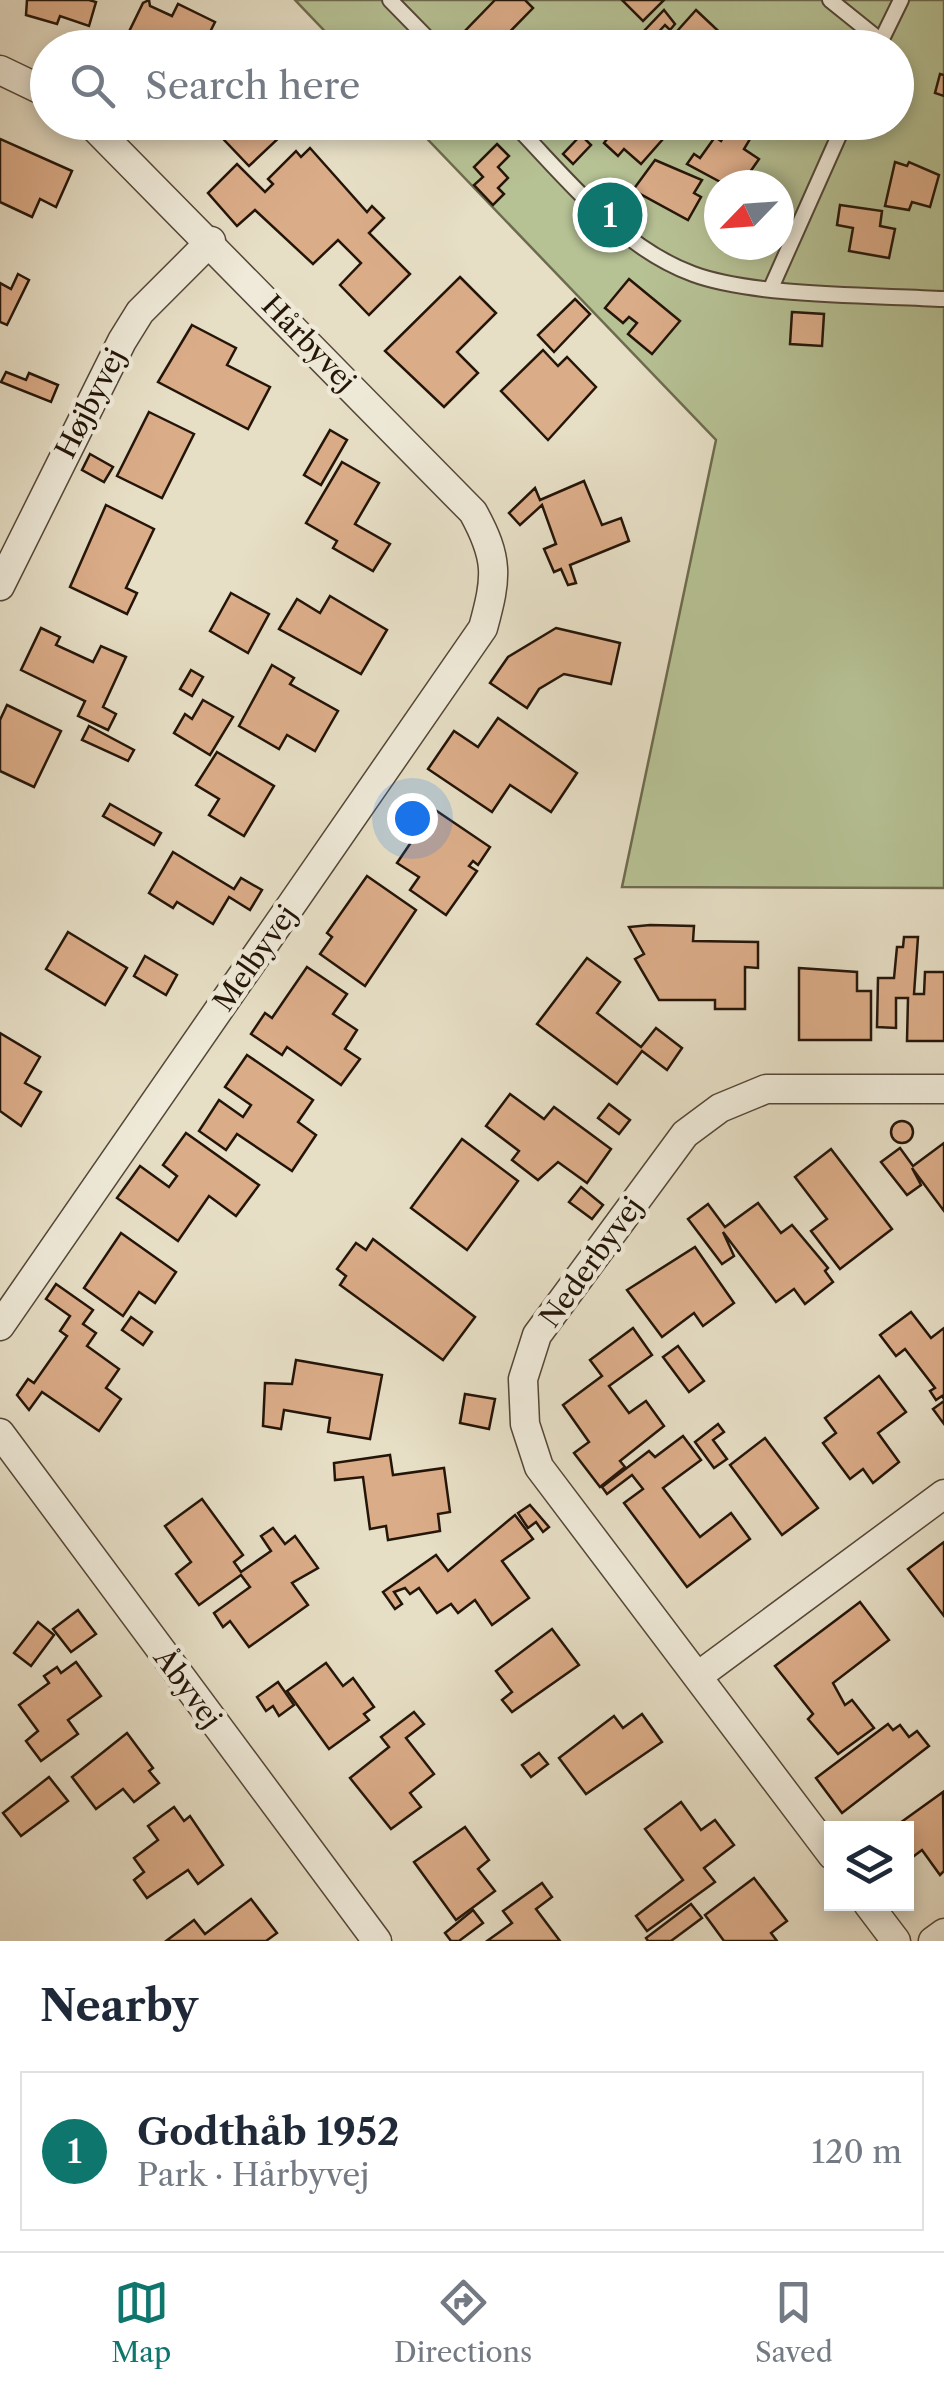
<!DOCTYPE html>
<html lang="en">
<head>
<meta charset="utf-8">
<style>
  :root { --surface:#fff; --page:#f2f2f3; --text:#1f2937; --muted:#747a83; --line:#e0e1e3; --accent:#0f766e }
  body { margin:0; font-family:"Libre Caslon Text",serif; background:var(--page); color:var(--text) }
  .controls { position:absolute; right:30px; bottom:30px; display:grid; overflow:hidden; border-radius:0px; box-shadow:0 5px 15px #0003 }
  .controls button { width:90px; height:90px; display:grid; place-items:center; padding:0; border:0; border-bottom:2px solid var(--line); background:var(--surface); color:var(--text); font:50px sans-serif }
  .compass { position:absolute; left:704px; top:170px; width:90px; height:90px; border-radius:50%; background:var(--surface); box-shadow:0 5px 15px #0003; rotate:245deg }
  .you { position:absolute; left:412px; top:818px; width:35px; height:35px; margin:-25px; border:8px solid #fff; border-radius:50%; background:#1a73e8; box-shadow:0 0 0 15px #1a73e833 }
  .badge { display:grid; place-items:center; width:65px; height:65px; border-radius:50%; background:var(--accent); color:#fff; font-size:32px; font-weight:700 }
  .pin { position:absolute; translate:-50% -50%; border:5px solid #fff; box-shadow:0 2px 10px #0006 }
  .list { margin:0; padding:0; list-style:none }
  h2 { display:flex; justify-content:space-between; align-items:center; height:130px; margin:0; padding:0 40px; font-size:42px }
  h2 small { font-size:32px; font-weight:400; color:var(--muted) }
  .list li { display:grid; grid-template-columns:65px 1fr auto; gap:30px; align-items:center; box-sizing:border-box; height:160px; margin:0 20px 20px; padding:0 20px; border:2px solid var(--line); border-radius:0px }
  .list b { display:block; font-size:38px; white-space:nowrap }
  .list p { margin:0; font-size:32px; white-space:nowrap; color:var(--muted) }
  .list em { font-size:32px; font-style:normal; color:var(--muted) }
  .icon { flex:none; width:55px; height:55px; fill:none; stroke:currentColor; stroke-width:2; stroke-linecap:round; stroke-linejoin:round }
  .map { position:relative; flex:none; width:944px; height:1941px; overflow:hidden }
  .search { position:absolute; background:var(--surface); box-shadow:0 5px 15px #0003; left:30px; right:30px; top:30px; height:110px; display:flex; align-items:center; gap:25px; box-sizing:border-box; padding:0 35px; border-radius:55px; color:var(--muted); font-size:38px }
  .sheet { height:310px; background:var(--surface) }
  nav { display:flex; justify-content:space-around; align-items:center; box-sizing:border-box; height:140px; border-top:2px solid var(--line); background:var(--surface); font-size:28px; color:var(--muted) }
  nav a { display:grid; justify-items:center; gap:5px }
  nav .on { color:var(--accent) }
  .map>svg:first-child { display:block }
  .green { fill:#b6c194; stroke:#6d6b4e; stroke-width:2.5; fill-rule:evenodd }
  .building { fill:#dbac88; stroke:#241509; stroke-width:2.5 }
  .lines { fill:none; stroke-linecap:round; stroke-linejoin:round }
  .lane-casing { stroke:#544738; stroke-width:18 }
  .street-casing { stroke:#544738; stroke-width:31 }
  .lane { stroke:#efead9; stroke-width:14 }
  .street { stroke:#efead9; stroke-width:28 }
  .labels { text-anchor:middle; stroke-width:9; stroke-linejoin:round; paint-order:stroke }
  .street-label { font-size:28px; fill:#241509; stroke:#efead9 }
</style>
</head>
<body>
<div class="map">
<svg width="944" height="1941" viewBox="0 0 944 1941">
  <rect width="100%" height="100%" fill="#e6dec5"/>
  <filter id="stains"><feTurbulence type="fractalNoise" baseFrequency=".002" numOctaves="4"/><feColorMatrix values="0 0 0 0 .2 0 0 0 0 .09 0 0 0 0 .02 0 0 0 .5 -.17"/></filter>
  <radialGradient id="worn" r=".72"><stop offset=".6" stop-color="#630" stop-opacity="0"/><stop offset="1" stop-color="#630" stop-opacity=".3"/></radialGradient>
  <path class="green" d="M 295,0 L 944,0 L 944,888 L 622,887 L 716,440 L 412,123 L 896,122 L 896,48 L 340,47 ZM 719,185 L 779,185 L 779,245 L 719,245 Z"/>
  <g class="building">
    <path d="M 27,0 L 89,0 L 96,2 L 89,26 L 60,16 L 57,24 L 26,15 Z"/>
    <path d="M 149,0 L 150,6 L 172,16 L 178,4 L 215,22 L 202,48 L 121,48 L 143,3 Z"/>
    <path d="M 495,0 L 525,0 L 533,8 L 494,48 L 476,48 L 462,34 Z"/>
    <path d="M 622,0 L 664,0 L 643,21 Z"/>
    <path d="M 664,10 L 675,24 L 670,30 L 665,25 L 652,39 L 644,31 Z"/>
    <path d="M 696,10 L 729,41 L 733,48 L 662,48 Z"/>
    <path d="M 397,37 L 408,48 L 386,48 Z"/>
    <path d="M 940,74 L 944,75 L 944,96 L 935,93 Z"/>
    <path d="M 207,122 L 272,122 L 283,134 L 249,166 Z"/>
    <path d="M 620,122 L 678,122 L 641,164 L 624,149 L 618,156 L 604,143 Z"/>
    <path d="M 733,122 L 756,129 L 744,149 L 759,159 L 741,185 L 726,185 L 687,164 L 694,154 L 700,158 L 715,137 L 721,141 Z"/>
    <path d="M 581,135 L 591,145 L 573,164 L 563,154 Z"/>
    <path d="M 0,139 L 72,171 L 56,207 L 40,199 L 32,217 L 0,202 Z"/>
    <path d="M 497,144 L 509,156 L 498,167 L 508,178 L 498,188 L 504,194 L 493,205 L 474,185 L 483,177 L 474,167 Z"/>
    <path d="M 310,148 L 367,212 L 372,206 L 384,218 L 369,233 L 410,274 L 369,315 L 340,285 L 361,263 L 338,240 L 313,264 L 255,210 L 237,226 L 208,193 L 237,164 L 265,192 L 273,184 L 268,179 L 296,151 L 301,157 Z"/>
    <path d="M 655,160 L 702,180 L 694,193 L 701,197 L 688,220 L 633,190 Z"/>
    <path d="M 895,162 L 907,166 L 909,162 L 939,175 L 930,207 L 912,202 L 909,210 L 885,206 Z"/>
    <path d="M 840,205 L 882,211 L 880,226 L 895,229 L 889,258 L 849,251 L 853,228 L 837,225 Z"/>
    <path d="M 18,274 L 29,280 L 7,325 L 0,322 L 0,283 L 11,289 Z"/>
    <path d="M 460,277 L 496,313 L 457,352 L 478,373 L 444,407 L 385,351 Z"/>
    <path d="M 629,279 L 680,321 L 652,354 L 628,334 L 637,323 L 629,317 L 623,323 L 605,308 Z"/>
    <path d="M 575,299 L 590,314 L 554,352 L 538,335 Z"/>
    <path d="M 792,312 L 824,314 L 822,346 L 790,344 Z"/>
    <path d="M 192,325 L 236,348 L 227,365 L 270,387 L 248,429 L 158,382 Z"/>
    <path d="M 543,350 L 558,366 L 567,357 L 596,387 L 548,440 L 501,391 Z"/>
    <path d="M 6,372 L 26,380 L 29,373 L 58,385 L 51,402 L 1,382 Z"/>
    <path d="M 149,412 L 194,434 L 162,498 L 117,476 Z"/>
    <path d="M 330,430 L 347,440 L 321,485 L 304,475 Z"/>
    <path d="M 90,454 L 113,467 L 104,482 L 82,470 Z"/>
    <path d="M 342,462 L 379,483 L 355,524 L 390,544 L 373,571 L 333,548 L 337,541 L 306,523 Z"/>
    <path d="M 584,481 L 602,525 L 621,518 L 629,541 L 570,565 L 576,583 L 568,585 L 561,569 L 554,572 L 544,549 L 556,544 L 542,505 L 520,525 L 509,513 L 535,488 L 540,500 Z"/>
    <path d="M 106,505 L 154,529 L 126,588 L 137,593 L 127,614 L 70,587 Z"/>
    <path d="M 231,593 L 269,614 L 248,653 L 210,631 Z"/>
    <path d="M 330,596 L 387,630 L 361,674 L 279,629 L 297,599 L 320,613 Z"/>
    <path d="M 41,628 L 60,637 L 56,645 L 93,662 L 101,646 L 126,657 L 103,707 L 116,714 L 108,730 L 78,716 L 85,701 L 21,670 Z"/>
    <path d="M 556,628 L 620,643 L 611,684 L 564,674 L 539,689 L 527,708 L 490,683 L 508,657 Z"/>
    <path d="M 272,665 L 294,678 L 290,684 L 338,711 L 315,751 L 287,735 L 279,749 L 239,726 Z"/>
    <path d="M 191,670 L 203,677 L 192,696 L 180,689 Z"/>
    <path d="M 203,700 L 233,717 L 210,755 L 174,733 L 185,714 L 192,719 Z"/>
    <path d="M 7,705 L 61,731 L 34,787 L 0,771 L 0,720 Z"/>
    <path d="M 498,718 L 577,773 L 551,812 L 510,785 L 492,812 L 428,769 L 454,731 L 478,747 Z"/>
    <path d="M 89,726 L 134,750 L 128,761 L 82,740 Z"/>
    <path d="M 217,752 L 274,786 L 244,836 L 209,815 L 219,799 L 196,785 Z"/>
    <path d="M 422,801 L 490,847 L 478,865 L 473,861 L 469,866 L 477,871 L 446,915 L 410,890 L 419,877 L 397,863 L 416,835 L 404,827 Z"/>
    <path d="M 110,804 L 161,833 L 154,845 L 103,816 Z"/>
    <path d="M 173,852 L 234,889 L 241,878 L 262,890 L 250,910 L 229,897 L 213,924 L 177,902 L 173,908 L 149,893 Z"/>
    <path d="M 367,876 L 416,910 L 365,986 L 320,954 L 332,937 L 327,933 Z"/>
    <path d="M 650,925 L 694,926 L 693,941 L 758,942 L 758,968 L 745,967 L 745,1009 L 715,1009 L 715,1000 L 659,1000 L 635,959 L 644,954 L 629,927 Z"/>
    <path d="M 68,932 L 127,968 L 105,1005 L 46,969 Z"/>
    <path d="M 904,937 L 918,937 L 914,994 L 924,994 L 925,972 L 944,972 L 944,1041 L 907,1041 L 908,998 L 896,998 L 896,1028 L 877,1027 L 878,978 L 894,978 L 897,947 L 903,947 Z"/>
    <path d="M 145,956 L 177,975 L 166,995 L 134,976 Z"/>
    <path d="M 587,958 L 620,982 L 597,1013 L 641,1047 L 656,1028 L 682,1048 L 667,1070 L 642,1051 L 617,1084 L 537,1024 Z"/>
    <path d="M 307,967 L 347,994 L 333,1014 L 357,1030 L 345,1049 L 360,1059 L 341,1085 L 287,1047 L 282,1055 L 251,1034 L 265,1013 L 272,1018 Z"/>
    <path d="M 799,968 L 857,972 L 857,991 L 871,991 L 871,1040 L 799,1040 Z"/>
    <path d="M 0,1033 L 40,1057 L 25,1083 L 41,1092 L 21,1126 L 0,1111 Z"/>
    <path d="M 247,1055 L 313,1100 L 298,1122 L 316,1135 L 292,1171 L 237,1134 L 226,1150 L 199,1131 L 219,1100 L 243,1117 L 251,1105 L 225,1087 Z"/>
    <path d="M 510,1094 L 544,1119 L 554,1107 L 611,1149 L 587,1183 L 558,1162 L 538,1180 L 512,1160 L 519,1151 L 486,1126 Z"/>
    <path d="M 609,1104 L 630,1120 L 619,1134 L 598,1118 Z"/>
    <circle cx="902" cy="1132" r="11"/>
    <path d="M 186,1133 L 259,1185 L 236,1216 L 209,1196 L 178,1241 L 117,1198 L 140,1166 L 169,1187 L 177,1176 L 163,1165 Z"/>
    <path d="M 462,1139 L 518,1181 L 467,1250 L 411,1208 Z"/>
    <path d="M 944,1143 L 944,1211 L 912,1168 L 921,1185 L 907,1195 L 881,1162 L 900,1148 L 913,1166 Z"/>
    <path d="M 831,1149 L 892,1229 L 840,1269 L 811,1231 L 827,1219 L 795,1177 Z"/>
    <path d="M 581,1187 L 603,1205 L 592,1219 L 569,1202 Z"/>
    <path d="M 758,1203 L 781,1233 L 792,1225 L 828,1268 L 825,1271 L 833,1282 L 805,1304 L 794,1289 L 776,1302 L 723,1232 L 734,1256 L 722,1264 L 688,1219 L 708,1204 L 725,1227 Z"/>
    <path d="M 121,1233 L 176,1272 L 155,1303 L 139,1292 L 123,1316 L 84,1288 Z"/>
    <path d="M 373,1239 L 475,1317 L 443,1360 L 340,1285 L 346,1276 L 337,1269 L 356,1243 L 366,1250 Z"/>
    <path d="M 695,1247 L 734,1303 L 703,1326 L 694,1313 L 662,1337 L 627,1290 Z"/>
    <path d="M 56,1284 L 93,1310 L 83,1324 L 96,1333 L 87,1346 L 119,1369 L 106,1388 L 121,1399 L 99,1431 L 42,1392 L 29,1410 L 17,1395 L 28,1379 L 34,1383 L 67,1336 L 60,1331 L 70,1316 L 46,1299 Z"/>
    <path d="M 911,1312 L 931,1338 L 944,1328 L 944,1399 L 942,1396 L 936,1400 L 930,1391 L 935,1388 L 905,1349 L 896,1356 L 880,1335 Z"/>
    <path d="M 131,1317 L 152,1332 L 143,1345 L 122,1330 Z"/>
    <path d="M 633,1328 L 652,1355 L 609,1386 L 629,1413 L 646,1401 L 664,1426 L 620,1461 L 625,1467 L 600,1487 L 574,1453 L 589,1442 L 563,1405 L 602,1376 L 590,1360 Z"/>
    <path d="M 678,1346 L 704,1381 L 689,1392 L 663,1357 Z"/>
    <path d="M 296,1360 L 382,1375 L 370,1439 L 328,1432 L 330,1418 L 284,1410 L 281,1429 L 263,1426 L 265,1383 L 292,1384 Z"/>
    <path d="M 879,1376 L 906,1412 L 878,1433 L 899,1462 L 873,1483 L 863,1469 L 850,1479 L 823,1443 L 836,1433 L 825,1418 Z"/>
    <path d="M 465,1394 L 495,1399 L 489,1429 L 460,1423 Z"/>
    <path d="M 944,1401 L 944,1424 L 933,1409 Z"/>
    <path d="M 718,1424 L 724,1432 L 713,1440 L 727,1459 L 714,1468 L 695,1442 Z"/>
    <path d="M 683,1436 L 701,1460 L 663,1488 L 700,1537 L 731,1513 L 750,1539 L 687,1587 L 624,1503 L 643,1489 L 632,1475 L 607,1494 L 602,1487 L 649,1451 L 655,1457 Z"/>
    <path d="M 765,1438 L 818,1508 L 782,1535 L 730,1465 Z"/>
    <path d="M 390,1455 L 393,1475 L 444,1468 L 450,1512 L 438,1514 L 440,1531 L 388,1540 L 386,1526 L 370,1529 L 363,1477 L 335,1480 L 334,1463 Z"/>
    <path d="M 202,1499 L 243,1555 L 234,1562 L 241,1572 L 271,1551 L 261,1536 L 273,1528 L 285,1544 L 295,1536 L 318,1568 L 292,1583 L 308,1605 L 249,1647 L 230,1621 L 223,1627 L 214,1613 L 250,1587 L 241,1575 L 199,1605 L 176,1574 L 191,1562 L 165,1526 Z"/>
    <path d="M 530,1505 L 549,1527 L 543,1532 L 536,1522 L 528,1528 L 518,1513 Z"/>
    <path d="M 515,1515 L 533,1539 L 502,1561 L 529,1598 L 492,1625 L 475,1600 L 458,1613 L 451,1604 L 437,1613 L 419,1588 L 410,1594 L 405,1588 L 394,1592 L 402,1604 L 395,1609 L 383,1592 L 436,1555 L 448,1571 Z"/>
    <path d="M 944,1542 L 944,1616 L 908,1569 Z"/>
    <path d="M 860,1602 L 889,1640 L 833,1683 L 845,1705 L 852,1700 L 874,1728 L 838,1754 L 808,1719 L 813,1714 L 775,1666 Z"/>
    <path d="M 78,1610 L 96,1634 L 71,1652 L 53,1629 Z"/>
    <path d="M 38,1622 L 54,1635 L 31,1666 L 14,1653 Z"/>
    <path d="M 552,1629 L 579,1665 L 512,1712 L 502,1700 L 512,1692 L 496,1671 Z"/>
    <path d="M 76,1662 L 101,1696 L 68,1720 L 78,1734 L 41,1761 L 26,1741 L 38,1731 L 19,1705 L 49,1683 L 44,1676 L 57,1667 L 61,1673 Z"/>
    <path d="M 326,1663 L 343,1686 L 353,1678 L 374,1707 L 364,1714 L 369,1720 L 329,1749 L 287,1691 Z"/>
    <path d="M 278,1682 L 294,1705 L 279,1716 L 273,1706 L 266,1711 L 257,1697 Z"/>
    <path d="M 414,1712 L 424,1724 L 406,1738 L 434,1774 L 410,1793 L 421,1807 L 391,1829 L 350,1778 L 389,1747 L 381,1737 Z"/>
    <path d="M 642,1714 L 662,1742 L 586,1794 L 559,1758 L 614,1716 L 623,1728 Z"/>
    <path d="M 888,1724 L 893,1730 L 900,1725 L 909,1737 L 917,1731 L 929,1746 L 842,1813 L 816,1778 Z"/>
    <path d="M 127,1733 L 153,1768 L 149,1771 L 159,1783 L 134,1802 L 123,1789 L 96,1809 L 72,1777 Z"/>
    <path d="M 539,1753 L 548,1764 L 531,1777 L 522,1765 Z"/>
    <path d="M 49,1777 L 68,1801 L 21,1836 L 3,1813 Z"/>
    <path d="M 943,1792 L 944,1871 L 940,1875 L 922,1850 L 906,1862 L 906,1828 L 893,1828 Z"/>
    <path d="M 681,1802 L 701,1830 L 715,1820 L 734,1845 L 704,1868 L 715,1882 L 647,1931 L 636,1916 L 683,1880 L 645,1829 Z"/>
    <path d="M 174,1807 L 184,1821 L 190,1816 L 223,1865 L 198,1884 L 188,1870 L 147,1898 L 134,1880 L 144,1872 L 134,1858 L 158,1840 L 148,1826 Z"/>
    <path d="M 465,1827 L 489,1860 L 478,1869 L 495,1891 L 456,1920 L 414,1862 Z"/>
    <path d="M 754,1878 L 787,1921 L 771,1933 L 777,1941 L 724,1941 L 705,1915 Z"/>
    <path d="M 542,1883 L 552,1897 L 536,1909 L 560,1941 L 487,1941 L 512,1923 L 503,1911 Z"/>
    <path d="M 251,1899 L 277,1933 L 266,1941 L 166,1941 L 194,1920 L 205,1934 Z"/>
    <path d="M 691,1904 L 702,1918 L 671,1941 L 648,1941 L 646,1938 Z"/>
    <path d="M 473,1910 L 483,1923 L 459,1941 L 451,1941 L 445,1933 Z"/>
  </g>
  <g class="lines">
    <g class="lane-casing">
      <g id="lane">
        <path d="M 390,0 L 437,48"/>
        <path d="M 830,0 L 881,41"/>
        <path d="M 878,47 L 901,0"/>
        <path d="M 512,122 C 565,176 619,247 693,274 C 755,297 875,295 944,299"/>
        <path d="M 771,288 L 845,122"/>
      </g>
    </g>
    <g class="street-casing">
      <g id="street">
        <path d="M 0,70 L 48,93"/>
        <path d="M 0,586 L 122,341 L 140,312 L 211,241"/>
        <path d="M 0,1326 L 483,628 C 497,577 499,559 473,512 L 89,122"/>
        <path d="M 0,1433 L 377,1941"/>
        <path d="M 698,1676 L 944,1494"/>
        <path d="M 832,1855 L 539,1467 L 525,1424 L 523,1379 L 537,1335 L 685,1134 L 720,1108 L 766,1089 L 944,1089"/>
        <path d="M 868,1904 L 896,1941"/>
        <path d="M 933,1941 L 944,1933"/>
      </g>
    </g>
    <use href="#lane" class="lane"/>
    <use href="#street" class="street"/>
  </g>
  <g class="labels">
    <g class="street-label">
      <text transform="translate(309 343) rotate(46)" y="10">Hårbyvej</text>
      <text transform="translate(90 403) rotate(-63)" y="10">Højbyvej</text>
      <text transform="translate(255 958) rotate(-55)" y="10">Melbyvej</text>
      <text transform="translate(591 1262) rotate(-54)" y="10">Nederbyvej</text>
      <text transform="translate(188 1688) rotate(53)" y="10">Åbyvej</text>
    </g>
  </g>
  <rect width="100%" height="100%" filter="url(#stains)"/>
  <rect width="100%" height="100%" fill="url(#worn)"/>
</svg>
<div class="controls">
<button><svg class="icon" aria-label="layers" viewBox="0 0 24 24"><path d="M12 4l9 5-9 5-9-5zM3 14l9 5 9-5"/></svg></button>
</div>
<svg class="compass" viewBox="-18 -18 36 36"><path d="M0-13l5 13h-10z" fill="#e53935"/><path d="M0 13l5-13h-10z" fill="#747a83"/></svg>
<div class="you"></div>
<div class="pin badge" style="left:610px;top:215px">1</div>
<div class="search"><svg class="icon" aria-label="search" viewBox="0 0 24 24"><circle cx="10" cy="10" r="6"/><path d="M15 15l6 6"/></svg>Search here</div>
</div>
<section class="sheet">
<h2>Nearby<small></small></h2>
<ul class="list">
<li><span class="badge">1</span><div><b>Godthåb 1952</b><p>Park · Hårbyvej</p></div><em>120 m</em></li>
</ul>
</section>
<nav>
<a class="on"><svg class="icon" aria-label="map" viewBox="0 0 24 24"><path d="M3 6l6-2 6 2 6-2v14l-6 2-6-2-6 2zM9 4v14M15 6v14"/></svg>Map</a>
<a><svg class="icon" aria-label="directions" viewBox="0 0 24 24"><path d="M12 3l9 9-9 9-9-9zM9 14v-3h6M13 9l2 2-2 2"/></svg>Directions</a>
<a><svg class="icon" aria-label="saved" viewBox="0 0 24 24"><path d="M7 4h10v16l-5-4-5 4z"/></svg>Saved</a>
</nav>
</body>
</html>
